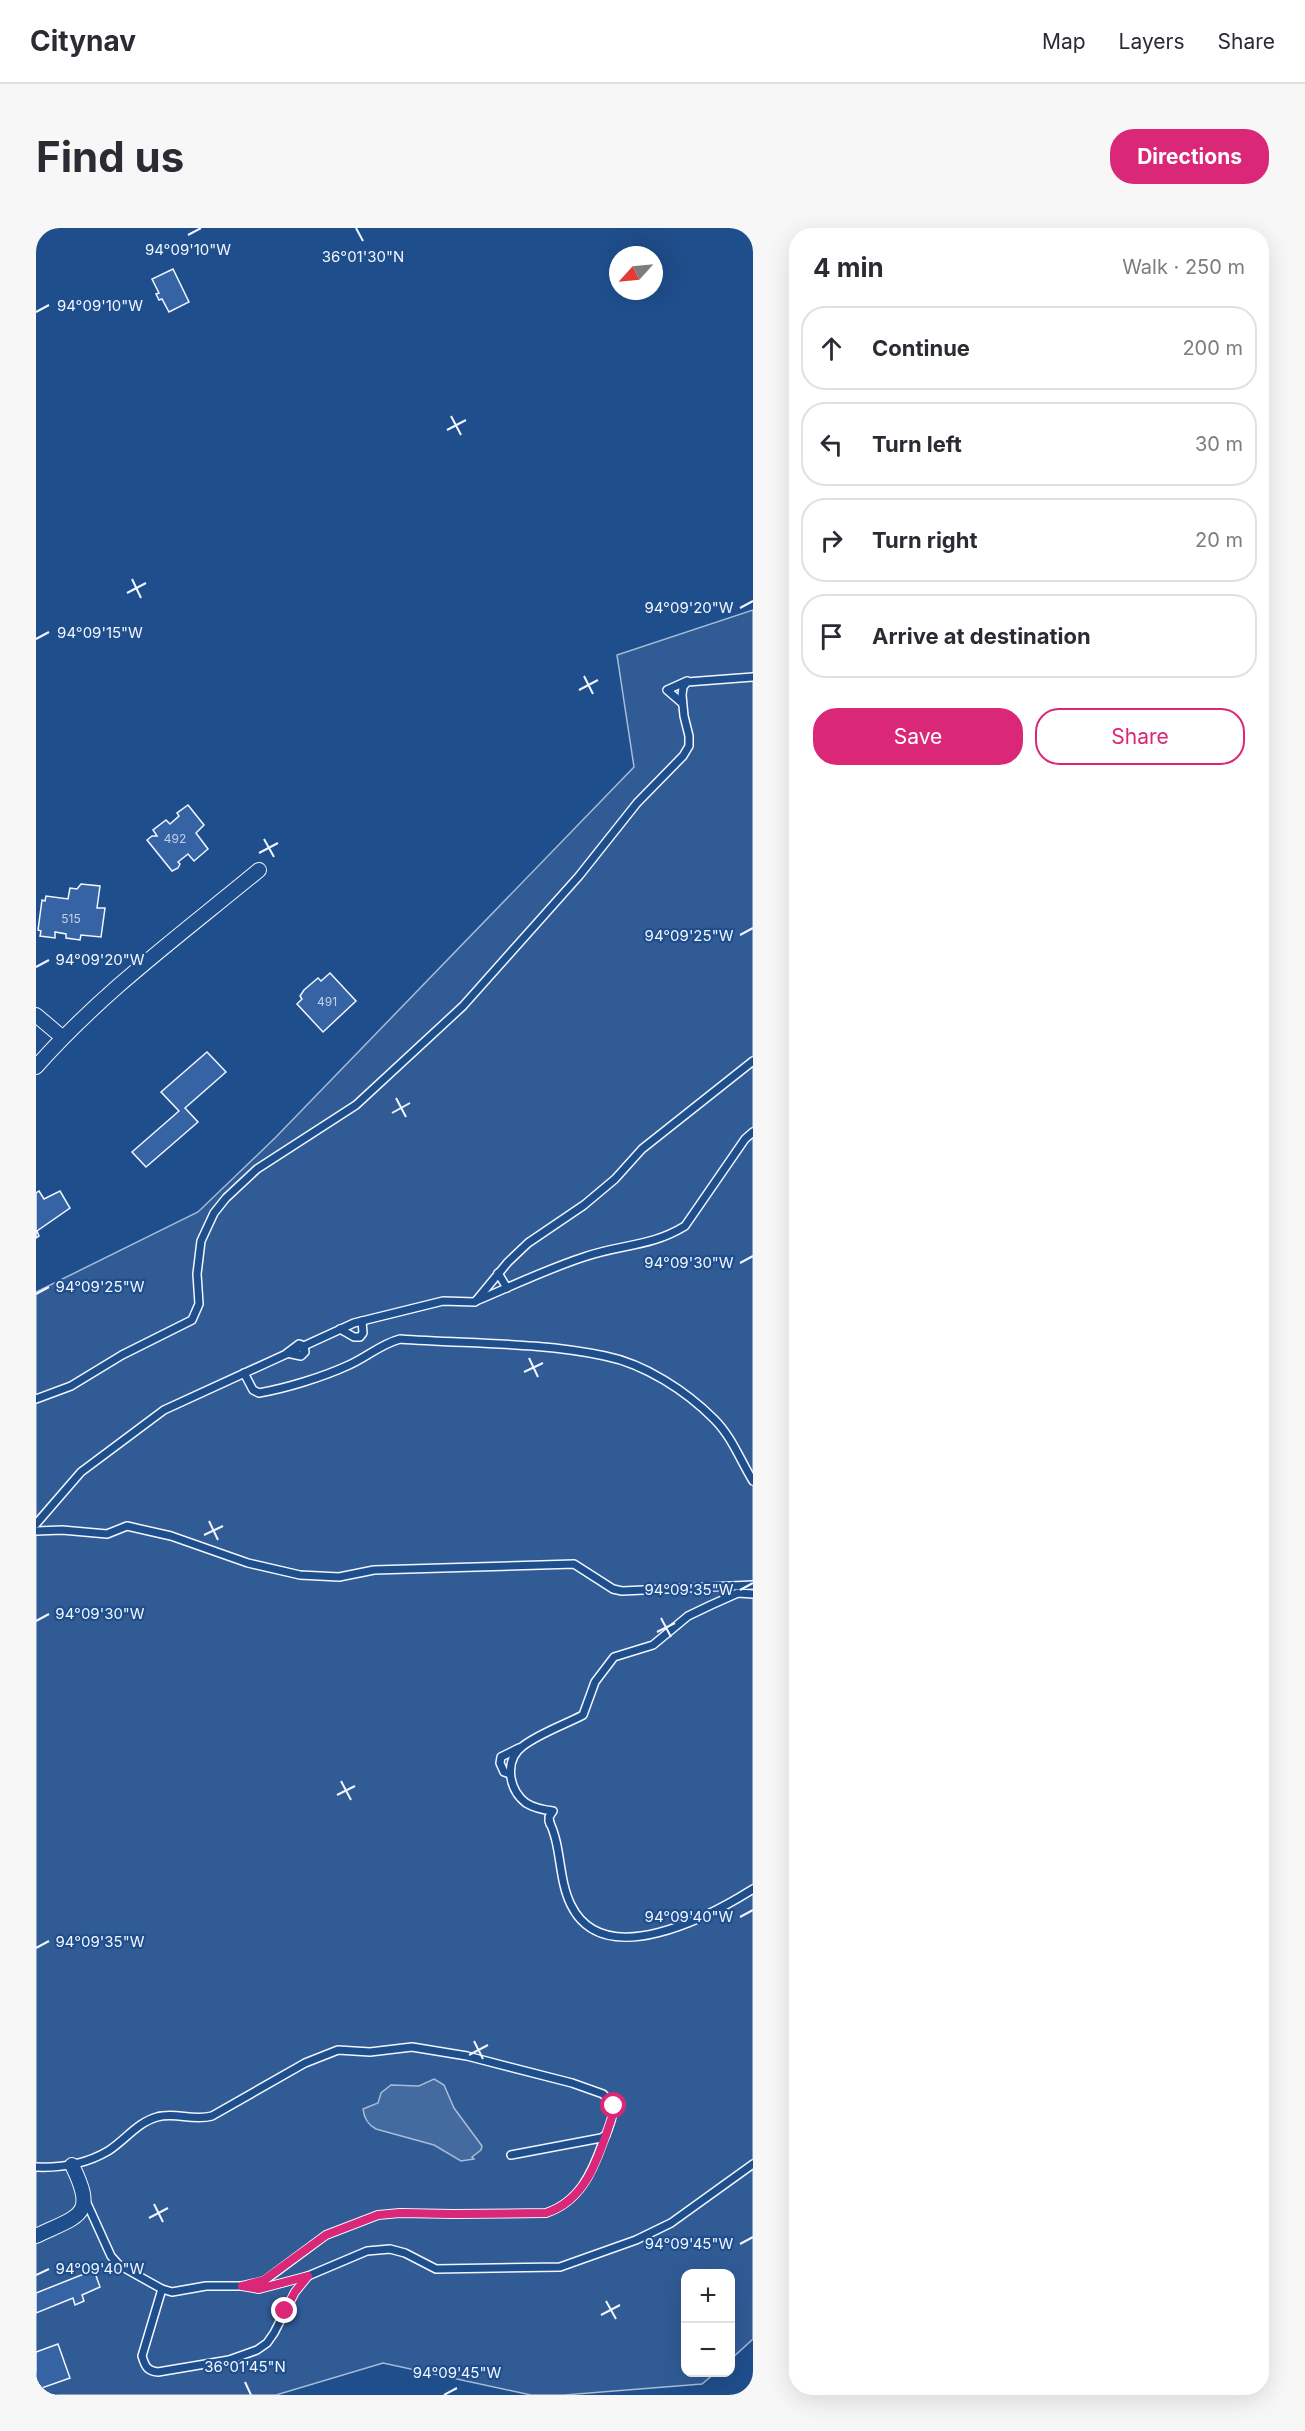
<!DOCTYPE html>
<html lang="en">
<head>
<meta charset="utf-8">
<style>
  :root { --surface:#fff; --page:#f7f7f7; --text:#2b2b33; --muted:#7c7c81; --line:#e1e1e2; --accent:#db2777 }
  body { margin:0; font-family:Inter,sans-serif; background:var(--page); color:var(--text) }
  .controls { position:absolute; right:18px; bottom:18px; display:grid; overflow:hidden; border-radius:12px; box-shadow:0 6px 24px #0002 }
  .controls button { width:54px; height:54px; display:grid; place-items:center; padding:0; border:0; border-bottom:2px solid var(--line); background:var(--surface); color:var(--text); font:30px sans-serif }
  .compass { position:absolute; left:573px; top:18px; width:54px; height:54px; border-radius:50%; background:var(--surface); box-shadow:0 6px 24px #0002; rotate:243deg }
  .stop { position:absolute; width:18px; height:18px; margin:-14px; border:4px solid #db2777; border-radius:50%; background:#fff }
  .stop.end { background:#db2777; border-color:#fff; box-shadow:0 2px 6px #0008 }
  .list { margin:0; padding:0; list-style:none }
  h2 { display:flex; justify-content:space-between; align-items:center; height:78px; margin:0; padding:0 24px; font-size:26px }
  h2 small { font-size:20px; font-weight:400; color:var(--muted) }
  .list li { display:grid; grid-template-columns:39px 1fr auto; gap:18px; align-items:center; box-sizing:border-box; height:84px; margin:0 12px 12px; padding:0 12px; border:2px solid var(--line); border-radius:24px }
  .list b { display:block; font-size:22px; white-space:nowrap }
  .list em { font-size:20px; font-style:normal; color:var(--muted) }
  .actions { display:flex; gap:12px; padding:18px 24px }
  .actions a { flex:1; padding:14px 0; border:2px solid var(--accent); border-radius:24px; text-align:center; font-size:21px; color:var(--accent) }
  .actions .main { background:var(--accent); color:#fff }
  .icon { flex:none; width:33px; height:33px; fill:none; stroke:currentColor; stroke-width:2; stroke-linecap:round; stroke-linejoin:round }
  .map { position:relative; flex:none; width:717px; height:2167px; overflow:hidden; border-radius:24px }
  header { display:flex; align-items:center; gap:36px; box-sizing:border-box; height:84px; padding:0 30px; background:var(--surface); border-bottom:2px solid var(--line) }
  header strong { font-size:28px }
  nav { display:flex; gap:33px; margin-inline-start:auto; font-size:21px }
  .intro { display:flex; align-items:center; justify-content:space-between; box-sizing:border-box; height:144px; padding:0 36px }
  h1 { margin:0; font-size:42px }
  .button { padding:15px 27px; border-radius:24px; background:var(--accent); color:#fff; font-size:21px; font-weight:700 }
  main { display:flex; gap:36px; padding:0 36px }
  aside { flex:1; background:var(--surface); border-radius:24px; box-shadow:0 6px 24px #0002 }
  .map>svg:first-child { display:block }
  .built { fill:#305b95; stroke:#a8bbd7; stroke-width:1.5 }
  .water { fill:#446ba0; stroke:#a8bbd7; stroke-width:1.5 }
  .building { fill:#3563a3; stroke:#f2f6ff; stroke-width:1.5 }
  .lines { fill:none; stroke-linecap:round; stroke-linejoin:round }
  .service-casing { stroke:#f2f6ff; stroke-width:10 }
  .minor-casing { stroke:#f2f6ff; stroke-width:16 }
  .service { stroke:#1f4e8c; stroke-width:7 }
  .minor { stroke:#1f4e8c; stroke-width:14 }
  .route { stroke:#db2777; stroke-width:8 }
  .ticks { fill:none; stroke:#f2f6ff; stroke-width:2 }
  .labels { text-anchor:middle; stroke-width:4.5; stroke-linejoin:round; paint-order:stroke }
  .number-label { font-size:12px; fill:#c3d1e8 }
  .ticks-label { font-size:15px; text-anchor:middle; fill:#f2f6ff; stroke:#1f4e8c; stroke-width:4.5; stroke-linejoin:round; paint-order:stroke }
</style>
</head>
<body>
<header>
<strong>Citynav</strong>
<nav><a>Map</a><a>Layers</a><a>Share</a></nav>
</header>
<div class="intro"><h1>Find us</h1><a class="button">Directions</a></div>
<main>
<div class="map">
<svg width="717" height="2167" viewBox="0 0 717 2167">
  <rect width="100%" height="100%" fill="#1f4e8c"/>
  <path class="built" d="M 717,382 L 717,2111 L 695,2131 L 694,2046 L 650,2046 L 650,2144 L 679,2145 L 666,2156 L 528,2167 L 495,2167 L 347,2135 L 240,2167 L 0,2167 L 0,1064 L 162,984 L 239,910 L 598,539 L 581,427 Z"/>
  <path class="water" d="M 398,1851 L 408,1857 L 418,1880 L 446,1918 L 445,1922 L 436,1929 L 438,1931 L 425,1933 L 398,1917 L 340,1901 C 332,1897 328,1890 327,1881 L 342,1875 L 345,1865 L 355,1857 L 383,1858 Z"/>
  <g class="building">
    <path d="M 137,41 L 153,74 L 133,84 L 126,71 L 123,72 L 120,66 L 123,65 L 116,51 Z"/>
    <path d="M 152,577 L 168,597 L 160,605 L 172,621 L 158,633 L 152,626 L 142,634 L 144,636 L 142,640 L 136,643 L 111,612 L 116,608 L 121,608 L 117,602 L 130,592 L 134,596 L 143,588 L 141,585 Z"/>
    <path d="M 45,656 L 64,658 L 61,680 L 69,680 L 65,709 L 45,707 L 44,712 L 30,710 L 30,706 L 19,704 L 19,710 L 4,708 L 5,703 L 2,702 L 6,672 L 9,673 L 10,668 L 32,671 L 34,660 L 41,661 Z"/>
    <path d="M 294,745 L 320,773 L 287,804 L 261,776 L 266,771 L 264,768 L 268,762 L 282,750 L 285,753 Z"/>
    <path d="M 171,824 L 190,844 L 149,880 L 162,894 L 110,939 L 96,924 L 143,883 L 125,864 Z"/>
    <path d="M 3,963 L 8,971 L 24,963 L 34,980 L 1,1003 L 3,1008 L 0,1010 L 0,965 Z"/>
    <path d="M 58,2042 L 64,2059 L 46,2067 L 48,2073 L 39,2077 L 37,2070 L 0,2085 L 0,2065 Z"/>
    <path d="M 22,2116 L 34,2150 L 0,2162 L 0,2124 Z"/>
  </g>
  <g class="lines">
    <g class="service-casing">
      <g id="service">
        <path d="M 646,475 L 631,462 L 651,453"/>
        <path d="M 462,1045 L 471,1060"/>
        <path d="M 440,1073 C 476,1058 511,1041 548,1029 C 585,1016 615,1019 649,998 L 709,911 L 717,904"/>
        <path d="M 304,1101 L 318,1109 L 324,1109 L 327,1105 L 326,1093"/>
        <path d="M 263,1116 L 268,1118 L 269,1124 L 265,1128 L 251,1125 Z"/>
        <path d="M 208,1145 L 217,1162 L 223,1165 C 251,1160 287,1149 313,1137 C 331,1129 345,1116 364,1111 C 430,1116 504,1114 569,1128 C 609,1136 650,1163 678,1191 C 696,1209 704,1232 717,1253"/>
        <path d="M 0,1171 L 35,1158 L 86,1127 L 156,1092 L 163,1076 L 161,1046 L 165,1013 L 178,985 L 190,970 L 221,941 L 320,877 L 427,778 L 543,648 L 601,575 L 647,528 L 653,518 L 653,508 L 648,488 L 646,467 L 647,459 L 651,454 L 717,449"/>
        <path d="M 0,1296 L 45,1244 L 128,1182 L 318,1095 L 407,1073 L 439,1074 L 472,1034 L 492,1015 L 548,977 L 579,951 L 606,921 L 717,833"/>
        <path d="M 0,1303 L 26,1302 L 71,1306 L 91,1298 L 135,1308 L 212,1335 L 264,1347 L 303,1349 L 338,1342 L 538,1336 L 577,1361 L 586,1363 L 717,1357"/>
        <path d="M 474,1546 L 468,1544 L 464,1535 L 465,1529 L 483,1520"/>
        <path d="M 513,1593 C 526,1619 522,1651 535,1677 C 568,1745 674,1688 717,1661"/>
        <path d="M 514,1596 L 513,1589 L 517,1583 C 508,1582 498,1580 490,1575 C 472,1561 468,1532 487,1518 C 504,1505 528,1497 547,1487 L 559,1454 L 578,1429 L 617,1417 L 652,1388 L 675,1377 L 702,1365 L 717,1366"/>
        <path d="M 475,1927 L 565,1910 L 570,1907"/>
        <path d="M 0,1939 C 24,1940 50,1936 72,1923 C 88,1913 102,1894 121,1889 C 139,1884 157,1893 176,1888 L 269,1835 L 302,1822 L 334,1824 L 376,1819 L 431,1828 L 536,1855 L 567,1866 L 578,1878 C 577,1891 572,1902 567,1914 C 556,1945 543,1974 510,1985 L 417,1986 L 364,1985 L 342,1987 L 290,2007 L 228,2053 L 206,2058"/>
        <path d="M 50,1973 L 75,2028 L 83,2037 L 126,2061 L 136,2064 L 170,2058 L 206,2058 L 223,2061 L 272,2048 L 331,2023 L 354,2021 L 369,2025 L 400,2041 L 524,2039 L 600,2012 L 635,1995 L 717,1936"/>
        <path d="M 126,2061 L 106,2128 C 109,2138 111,2143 122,2144 L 193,2132 L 221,2122 L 231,2115 L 238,2105 L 259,2064 L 272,2048"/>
      </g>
    </g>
    <g class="minor-casing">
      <g id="minor">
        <path d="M 0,787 L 26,809"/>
        <path d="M 0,839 C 65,765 147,705 223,642"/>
        <path d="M 0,2008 C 44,1987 61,1988 36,1937"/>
      </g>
    </g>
    <use href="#service" class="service"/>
    <use href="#minor" class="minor"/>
  </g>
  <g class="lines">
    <path class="route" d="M 249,2083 L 259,2064 L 272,2048 L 223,2061 L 206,2058 L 228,2052 L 290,2007 L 342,1987 L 364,1985 L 417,1986 L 510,1985 C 553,1971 564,1924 577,1886 L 578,1878"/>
  </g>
  <path class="ticks" d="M 320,0 L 327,13M 152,7 L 165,0M 0,84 L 13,77M 415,188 L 425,207M 411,202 L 430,192M 96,351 L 105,370M 91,365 L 110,355M 704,380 L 717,373M 0,411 L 13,404M 548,448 L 557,466M 543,462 L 562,452M 228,611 L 238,629M 223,625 L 242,615M 704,707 L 717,700M 0,739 L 13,732M 360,870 L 370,889M 356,885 L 374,875M 704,1035 L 717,1028M 0,1066 L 13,1059M 493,1130 L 502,1149M 488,1144 L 507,1135M 173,1293 L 182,1312M 168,1307 L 187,1298M 704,1362 L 717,1355M 625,1390 L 635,1409M 0,1393 L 13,1386M 621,1404 L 639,1395M 305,1553 L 315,1572M 301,1567 L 319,1558M 704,1689 L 717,1682M 0,1720 L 13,1713M 438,1813 L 447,1831M 433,1827 L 452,1817M 118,1976 L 127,1994M 113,1990 L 132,1980M 704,2016 L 717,2009M 0,2047 L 13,2041M 570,2073 L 580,2091M 565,2087 L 584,2077M 209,2154 L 215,2167M 408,2167 L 421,2160"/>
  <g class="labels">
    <g class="number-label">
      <text x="139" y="615">492</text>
      <text x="35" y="695">515</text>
      <text x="291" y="778">491</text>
    </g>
  </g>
  <g class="ticks-label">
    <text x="152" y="27">94°09'10"W</text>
    <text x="327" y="34">36°01'30"N</text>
    <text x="64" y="83">94°09'10"W</text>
    <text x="653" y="385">94°09'20"W</text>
    <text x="64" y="410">94°09'15"W</text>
    <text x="653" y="713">94°09'25"W</text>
    <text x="64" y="737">94°09'20"W</text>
    <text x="653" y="1040">94°09'30"W</text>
    <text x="64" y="1064">94°09'25"W</text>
    <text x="653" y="1367">94°09'35"W</text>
    <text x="64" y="1391">94°09'30"W</text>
    <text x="653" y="1694">94°09'40"W</text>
    <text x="64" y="1719">94°09'35"W</text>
    <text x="653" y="2021">94°09'45"W</text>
    <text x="64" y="2046">94°09'40"W</text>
    <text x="209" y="2144">36°01'45"N</text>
    <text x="421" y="2150">94°09'45"W</text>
  </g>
</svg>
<div class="controls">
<button>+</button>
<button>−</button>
</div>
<svg class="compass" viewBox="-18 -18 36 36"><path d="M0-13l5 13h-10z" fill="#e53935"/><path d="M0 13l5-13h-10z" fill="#7c7c81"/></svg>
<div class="stop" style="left:578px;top:1878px"></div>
<div class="stop end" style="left:249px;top:2083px"></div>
</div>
<aside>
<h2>4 min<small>Walk · 250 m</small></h2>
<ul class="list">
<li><svg class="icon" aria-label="ahead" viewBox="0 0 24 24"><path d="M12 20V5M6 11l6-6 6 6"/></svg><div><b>Continue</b></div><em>200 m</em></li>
<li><svg class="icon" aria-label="left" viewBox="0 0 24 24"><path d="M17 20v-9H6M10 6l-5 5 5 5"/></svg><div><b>Turn left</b></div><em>30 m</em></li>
<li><svg class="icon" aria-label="right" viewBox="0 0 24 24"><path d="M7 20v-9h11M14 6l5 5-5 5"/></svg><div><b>Turn right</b></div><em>20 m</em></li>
<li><svg class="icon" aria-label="arrive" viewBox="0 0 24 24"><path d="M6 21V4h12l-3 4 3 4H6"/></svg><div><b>Arrive at destination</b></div></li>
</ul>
<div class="actions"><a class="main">Save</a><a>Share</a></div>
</aside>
</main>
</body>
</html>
